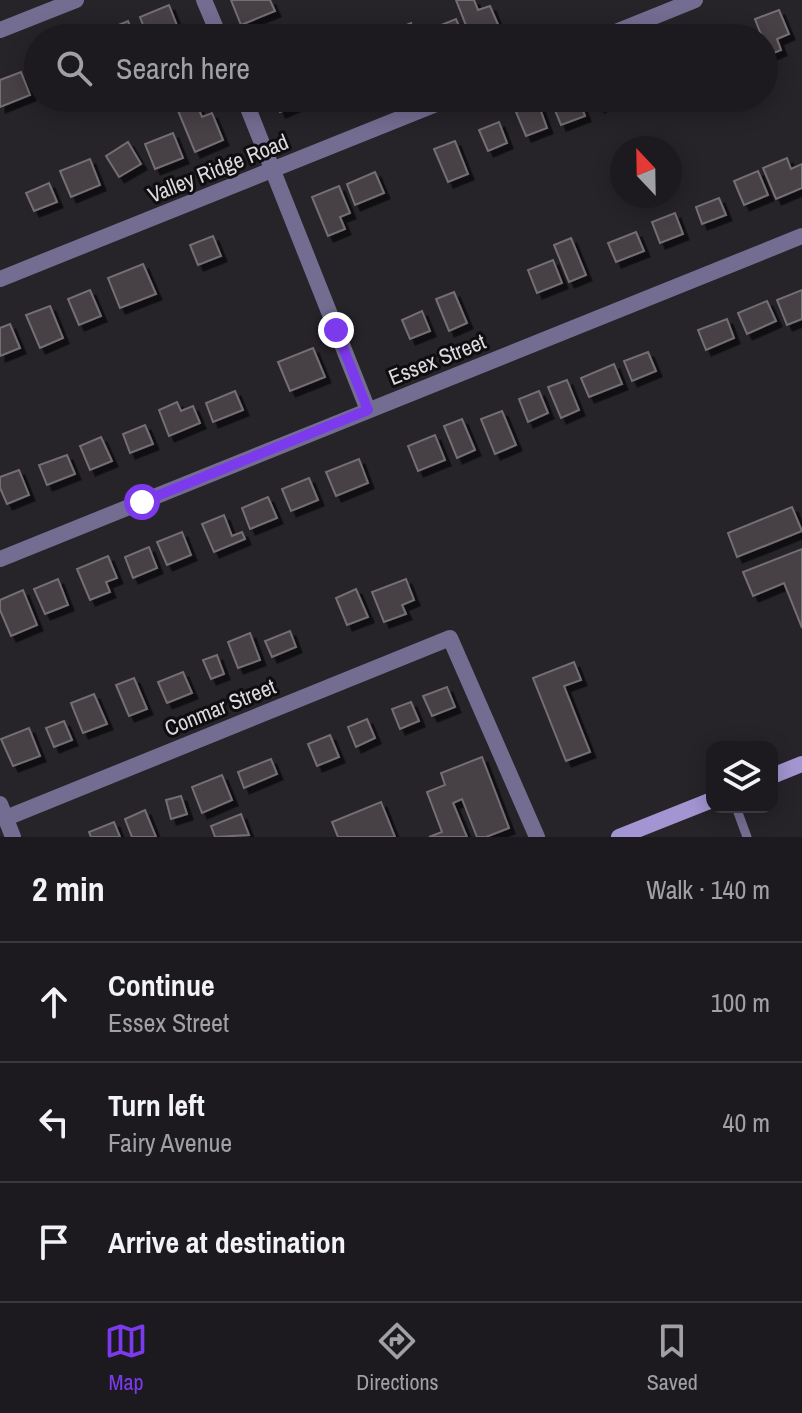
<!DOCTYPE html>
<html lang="en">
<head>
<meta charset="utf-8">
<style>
  :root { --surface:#1c1a1f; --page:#252328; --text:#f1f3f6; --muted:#a0a1a4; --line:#3a383d; --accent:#7c3aed }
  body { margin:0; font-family:"Archivo Narrow",sans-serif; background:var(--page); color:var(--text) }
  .controls { position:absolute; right:24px; bottom:24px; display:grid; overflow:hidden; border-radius:16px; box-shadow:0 4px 20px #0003 }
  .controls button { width:72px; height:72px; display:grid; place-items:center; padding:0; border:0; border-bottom:2px solid var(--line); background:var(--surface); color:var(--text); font:40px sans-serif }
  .compass { position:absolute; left:610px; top:136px; width:72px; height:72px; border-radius:50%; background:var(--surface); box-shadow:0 4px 20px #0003; rotate:338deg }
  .stop { position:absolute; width:24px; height:24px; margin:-18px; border:6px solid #7c3aed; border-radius:50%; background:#fff }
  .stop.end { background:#7c3aed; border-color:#fff; box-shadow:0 2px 8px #0008 }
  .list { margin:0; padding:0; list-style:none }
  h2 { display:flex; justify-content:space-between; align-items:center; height:104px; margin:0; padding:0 32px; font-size:34px }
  h2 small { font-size:26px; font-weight:400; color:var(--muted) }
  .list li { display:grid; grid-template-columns:52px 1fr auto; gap:24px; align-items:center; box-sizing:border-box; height:120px; padding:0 32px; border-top:2px solid var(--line) }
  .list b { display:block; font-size:30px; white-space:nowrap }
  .list p { margin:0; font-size:26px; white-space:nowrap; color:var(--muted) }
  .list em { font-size:26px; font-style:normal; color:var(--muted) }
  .icon { flex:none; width:44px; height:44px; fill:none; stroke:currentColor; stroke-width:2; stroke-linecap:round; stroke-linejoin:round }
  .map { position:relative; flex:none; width:802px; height:837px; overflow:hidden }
  .search { position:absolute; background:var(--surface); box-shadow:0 4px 20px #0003; left:24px; right:24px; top:24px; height:88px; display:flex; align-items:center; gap:20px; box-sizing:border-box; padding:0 28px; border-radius:44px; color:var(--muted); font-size:30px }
  .sheet { height:464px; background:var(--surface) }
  nav { display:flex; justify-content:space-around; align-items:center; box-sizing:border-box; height:112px; border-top:2px solid var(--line); background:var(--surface); font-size:22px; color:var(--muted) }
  nav a { display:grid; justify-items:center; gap:4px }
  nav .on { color:var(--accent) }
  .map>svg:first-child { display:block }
  .building { fill:#464145; stroke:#746e73; stroke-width:2; filter:url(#shadow) }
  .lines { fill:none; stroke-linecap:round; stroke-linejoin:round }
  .service { stroke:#746d92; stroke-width:9 }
  .minor { stroke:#746d92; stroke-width:16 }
  .secondary { stroke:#a295d1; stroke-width:16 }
  .route { stroke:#7c3aed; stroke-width:10 }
  .labels { text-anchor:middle; stroke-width:6; stroke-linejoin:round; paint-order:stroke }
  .street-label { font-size:22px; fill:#dcdadd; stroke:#0f0d10 }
</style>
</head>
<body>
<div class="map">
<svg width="802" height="837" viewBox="0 0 802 837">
  <defs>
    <filter id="shadow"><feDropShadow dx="5.5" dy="5.5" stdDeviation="0" flood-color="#0009"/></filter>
  </defs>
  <rect width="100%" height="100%" fill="#262329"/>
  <g class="building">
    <path d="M 231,0 L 270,0 L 275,11 L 241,25 Z"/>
    <path d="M 456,0 L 474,0 L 478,10 L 490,6 L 500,29 L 471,38 Z"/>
    <path d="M 169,5 L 178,28 L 168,33 L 170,38 L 148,38 L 140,17 Z"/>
    <path d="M 779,10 L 789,34 L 777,39 L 781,50 L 769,55 L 755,19 Z"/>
    <path d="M 456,19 L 464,38 L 423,38 L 421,33 Z"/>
    <path d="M 128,21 L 135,38 L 87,38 Z"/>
    <path d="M 411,23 L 417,38 L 389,38 L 387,33 Z"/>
    <path d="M 740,26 L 745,38 L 715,38 L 714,37 Z"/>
    <path d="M 21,72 L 30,95 L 0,107 L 0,80 Z"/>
    <path d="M 182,98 L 194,98 L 202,117 L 212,113 L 223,140 L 195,152 L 174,101 Z"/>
    <path d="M 275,98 L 306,98 L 307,101 L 280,112 Z"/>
    <path d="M 550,98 L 578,98 L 585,116 L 561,125 Z"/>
    <path d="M 596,98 L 620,98 L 599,107 Z"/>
    <path d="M 538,103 L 547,128 L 526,136 L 516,112 Z"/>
    <path d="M 499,122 L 507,143 L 488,151 L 479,130 Z"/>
    <path d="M 173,133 L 183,158 L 155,169 L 145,144 Z"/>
    <path d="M 455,141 L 468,174 L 448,182 L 434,149 Z"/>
    <path d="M 128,142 L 141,164 L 119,177 L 106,156 Z"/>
    <path d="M 787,158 L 791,169 L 802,164 L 802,188 L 776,199 L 763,168 Z"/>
    <path d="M 90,159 L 100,185 L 71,197 L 60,171 Z"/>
    <path d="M 758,171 L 768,195 L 744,205 L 734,181 Z"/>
    <path d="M 375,172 L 384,193 L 355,205 L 347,184 Z"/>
    <path d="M 49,183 L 57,202 L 34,211 L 26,193 Z"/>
    <path d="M 339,186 L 350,213 L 340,217 L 345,229 L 328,236 L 312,197 Z"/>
    <path d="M 719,198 L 726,215 L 702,224 L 696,207 Z"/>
    <path d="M 675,213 L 683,234 L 660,243 L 652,222 Z"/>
    <path d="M 636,232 L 644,251 L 616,262 L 608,243 Z"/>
    <path d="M 213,236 L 221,256 L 198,265 L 190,245 Z"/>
    <path d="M 571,238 L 586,275 L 569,282 L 554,245 Z"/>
    <path d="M 553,260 L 562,283 L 537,293 L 528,270 Z"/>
    <path d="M 143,264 L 156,294 L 120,308 L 108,278 Z"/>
    <path d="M 90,290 L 101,316 L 79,325 L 68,299 Z"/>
    <path d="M 802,290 L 802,319 L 787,325 L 777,300 Z"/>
    <path d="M 454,292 L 467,323 L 449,331 L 436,299 Z"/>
    <path d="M 767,301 L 776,321 L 747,334 L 738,313 Z"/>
    <path d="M 50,306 L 63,338 L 40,348 L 26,315 Z"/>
    <path d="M 422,311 L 430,331 L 410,339 L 402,320 Z"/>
    <path d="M 727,319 L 734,338 L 706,350 L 698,330 Z"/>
    <path d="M 10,324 L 20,348 L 0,356 L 0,328 Z"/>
    <path d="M 313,348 L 325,377 L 290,391 L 278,362 Z"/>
    <path d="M 648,352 L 656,371 L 632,381 L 624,361 Z"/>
    <path d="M 614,364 L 622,384 L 589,397 L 581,378 Z"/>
    <path d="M 567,380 L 579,410 L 561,418 L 548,387 Z"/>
    <path d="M 235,391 L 243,410 L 213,422 L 206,403 Z"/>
    <path d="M 539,391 L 548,413 L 528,422 L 519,399 Z"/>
    <path d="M 177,402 L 181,411 L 193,406 L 200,423 L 169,436 L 159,410 Z"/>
    <path d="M 502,411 L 516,445 L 495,454 L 481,419 Z"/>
    <path d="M 462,419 L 475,450 L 457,458 L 444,426 Z"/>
    <path d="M 145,425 L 153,444 L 130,453 L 123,434 Z"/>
    <path d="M 435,435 L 445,460 L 418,471 L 408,446 Z"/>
    <path d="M 101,437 L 112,461 L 90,470 L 80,446 Z"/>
    <path d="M 67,455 L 75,474 L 47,485 L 39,465 Z"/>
    <path d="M 359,459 L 368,483 L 336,496 L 326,472 Z"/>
    <path d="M 19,470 L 29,495 L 7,504 L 0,488 L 0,477 Z"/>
    <path d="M 309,478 L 318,500 L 291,511 L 282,489 Z"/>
    <path d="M 268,497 L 277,518 L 250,529 L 242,508 Z"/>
    <path d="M 792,507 L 802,531 L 737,557 L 728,533 Z"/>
    <path d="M 224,515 L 232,536 L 242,532 L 245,539 L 214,552 L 202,524 Z"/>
    <path d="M 182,532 L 191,555 L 167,565 L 157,542 Z"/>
    <path d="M 149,547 L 157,568 L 133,578 L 125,557 Z"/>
    <path d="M 802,549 L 802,628 L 784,583 L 753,596 L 743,572 Z"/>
    <path d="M 108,556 L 117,578 L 106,582 L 110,592 L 90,600 L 77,569 Z"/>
    <path d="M 58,579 L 68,605 L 45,614 L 34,589 Z"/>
    <path d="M 406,579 L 414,600 L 402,605 L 406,614 L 384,622 L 372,592 Z"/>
    <path d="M 356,589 L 368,617 L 347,625 L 336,598 Z"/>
    <path d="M 23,590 L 37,625 L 11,636 L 0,610 L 0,600 Z"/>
    <path d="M 290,631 L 296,647 L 272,657 L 265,641 Z"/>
    <path d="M 250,633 L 260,660 L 238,668 L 228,642 Z"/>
    <path d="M 217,655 L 224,674 L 211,679 L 203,660 Z"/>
    <path d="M 574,662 L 581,680 L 564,686 L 590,752 L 566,761 L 533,678 Z"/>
    <path d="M 183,672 L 192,693 L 167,703 L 158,682 Z"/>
    <path d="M 134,678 L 147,709 L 129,716 L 116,685 Z"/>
    <path d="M 447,687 L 455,707 L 432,716 L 423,696 Z"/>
    <path d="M 94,694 L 107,724 L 83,733 L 71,703 Z"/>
    <path d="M 411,702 L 419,721 L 400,729 L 392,709 Z"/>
    <path d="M 367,719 L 375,738 L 356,747 L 348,727 Z"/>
    <path d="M 64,721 L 72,740 L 54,747 L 46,728 Z"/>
    <path d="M 29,728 L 40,756 L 13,766 L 1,739 Z"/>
    <path d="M 330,735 L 339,757 L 317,766 L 308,744 Z"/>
    <path d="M 482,757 L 509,828 L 486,837 L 477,837 L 462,799 L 453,803 L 467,837 L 429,837 L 442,832 L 427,792 L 445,785 L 441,773 Z"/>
    <path d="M 271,759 L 277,774 L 244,788 L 238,772 Z"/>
    <path d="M 222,775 L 232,800 L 202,813 L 192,787 Z"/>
    <path d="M 181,796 L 187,814 L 171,819 L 166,800 Z"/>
    <path d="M 381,802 L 395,837 L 338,837 L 332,822 Z"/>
    <path d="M 145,810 L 156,837 L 132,837 L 125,819 Z"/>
    <path d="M 241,814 L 249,835 L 215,837 L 211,826 Z"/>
    <path d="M 114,822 L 120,837 L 91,837 L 89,832 Z"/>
  </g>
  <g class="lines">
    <path class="service" d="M 736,807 L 747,837"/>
    <g class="minor">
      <path d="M 204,0 L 220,38"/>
      <path d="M 0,30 L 76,0"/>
      <path d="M 601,38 L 695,0"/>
      <path d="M 244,98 L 368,410"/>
      <path d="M 0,279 L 451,98"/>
      <path d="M 0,559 L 802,236"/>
      <path d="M 0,804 L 13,837"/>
      <path d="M 6,818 L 450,638 L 537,837"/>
    </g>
    <g class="secondary">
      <path d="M 772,776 L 802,764"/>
      <path d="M 619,837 L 712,800"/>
    </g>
  </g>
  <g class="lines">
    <path class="route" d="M 142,502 L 368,410 L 336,330"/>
  </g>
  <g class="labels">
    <g class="street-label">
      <text transform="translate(218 168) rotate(-22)" y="8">Valley Ridge Road</text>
      <text transform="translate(437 359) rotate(-22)" y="8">Essex Street</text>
      <text transform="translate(220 707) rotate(-22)" y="8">Conmar Street</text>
    </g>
  </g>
</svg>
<div class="controls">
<button><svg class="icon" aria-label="layers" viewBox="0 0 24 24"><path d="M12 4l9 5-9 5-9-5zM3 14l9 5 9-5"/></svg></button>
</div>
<svg class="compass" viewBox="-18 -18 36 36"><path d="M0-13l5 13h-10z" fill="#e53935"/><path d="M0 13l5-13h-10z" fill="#a0a1a4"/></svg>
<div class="stop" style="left:142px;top:502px"></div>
<div class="stop end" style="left:336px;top:330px"></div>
<div class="search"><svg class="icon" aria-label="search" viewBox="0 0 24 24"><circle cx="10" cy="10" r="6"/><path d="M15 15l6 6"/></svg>Search here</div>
</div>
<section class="sheet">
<h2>2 min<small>Walk · 140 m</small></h2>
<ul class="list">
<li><svg class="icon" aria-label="ahead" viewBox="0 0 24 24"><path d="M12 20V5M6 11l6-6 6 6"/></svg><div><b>Continue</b><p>Essex Street</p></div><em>100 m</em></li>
<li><svg class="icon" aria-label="left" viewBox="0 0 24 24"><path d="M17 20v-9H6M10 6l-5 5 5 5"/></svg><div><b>Turn left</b><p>Fairy Avenue</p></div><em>40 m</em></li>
<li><svg class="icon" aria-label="arrive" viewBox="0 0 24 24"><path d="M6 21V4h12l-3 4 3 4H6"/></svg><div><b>Arrive at destination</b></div></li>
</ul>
</section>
<nav>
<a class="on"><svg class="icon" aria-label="map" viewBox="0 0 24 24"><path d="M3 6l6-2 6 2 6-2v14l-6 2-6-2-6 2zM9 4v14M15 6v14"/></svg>Map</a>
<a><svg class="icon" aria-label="directions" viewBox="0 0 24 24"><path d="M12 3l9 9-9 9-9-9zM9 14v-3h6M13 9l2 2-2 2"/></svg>Directions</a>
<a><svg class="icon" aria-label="saved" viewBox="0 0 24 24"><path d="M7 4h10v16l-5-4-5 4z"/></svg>Saved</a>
</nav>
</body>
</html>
